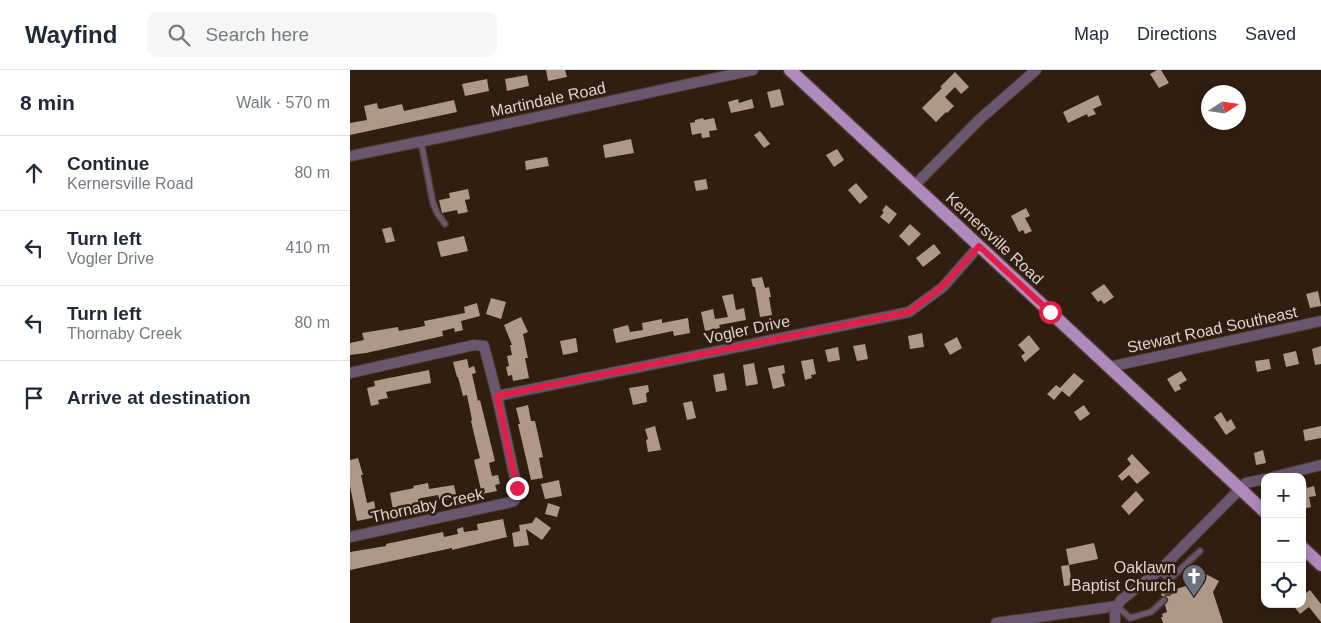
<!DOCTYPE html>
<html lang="en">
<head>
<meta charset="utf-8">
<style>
  :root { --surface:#fff; --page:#f6f6f7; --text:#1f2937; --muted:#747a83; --line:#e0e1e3 }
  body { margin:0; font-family:Helvetica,sans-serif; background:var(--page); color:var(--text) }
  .controls { position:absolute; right:15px; bottom:15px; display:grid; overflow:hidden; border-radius:10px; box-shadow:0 2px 12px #0003 }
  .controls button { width:45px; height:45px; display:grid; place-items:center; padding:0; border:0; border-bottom:1px solid var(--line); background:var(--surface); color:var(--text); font:25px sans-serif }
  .compass { position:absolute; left:851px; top:15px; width:45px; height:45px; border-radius:50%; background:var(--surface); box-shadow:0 2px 12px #0003; rotate:78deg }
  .stop { position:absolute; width:15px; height:15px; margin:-11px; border:4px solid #e11d48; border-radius:50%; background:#fff }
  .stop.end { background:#e11d48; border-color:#fff; box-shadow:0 1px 5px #0008 }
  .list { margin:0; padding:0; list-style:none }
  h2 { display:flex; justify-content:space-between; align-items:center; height:65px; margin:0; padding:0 20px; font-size:21px }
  h2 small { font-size:16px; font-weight:400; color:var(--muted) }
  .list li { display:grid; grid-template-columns:32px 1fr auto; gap:15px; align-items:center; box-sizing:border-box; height:75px; padding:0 20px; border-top:1px solid var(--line) }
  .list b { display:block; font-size:19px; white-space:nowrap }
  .list p { margin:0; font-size:16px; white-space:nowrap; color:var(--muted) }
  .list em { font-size:16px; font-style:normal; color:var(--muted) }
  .icon { flex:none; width:28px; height:28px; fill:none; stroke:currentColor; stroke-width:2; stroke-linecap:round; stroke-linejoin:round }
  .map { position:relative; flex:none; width:971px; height:553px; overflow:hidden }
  header { display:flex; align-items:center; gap:30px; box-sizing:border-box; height:70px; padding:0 25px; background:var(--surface); border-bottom:1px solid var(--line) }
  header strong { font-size:24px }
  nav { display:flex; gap:28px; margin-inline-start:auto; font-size:18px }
  .search { width:350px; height:45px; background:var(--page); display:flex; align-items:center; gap:12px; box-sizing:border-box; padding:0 18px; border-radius:10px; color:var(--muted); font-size:19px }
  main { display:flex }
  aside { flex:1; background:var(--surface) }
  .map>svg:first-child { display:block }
  .building { fill:#af9888 }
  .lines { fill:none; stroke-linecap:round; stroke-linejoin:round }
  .lane-casing { stroke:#4c3b2e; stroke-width:8 }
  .street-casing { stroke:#4c3b2e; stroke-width:12 }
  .primary-casing { stroke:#4c3b2e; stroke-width:15 }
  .lane { stroke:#69576f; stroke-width:5 }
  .street { stroke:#69576f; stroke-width:10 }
  .primary { stroke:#b08abc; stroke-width:12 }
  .route { stroke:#e11d48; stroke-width:6 }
  .labels { text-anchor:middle; stroke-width:5; stroke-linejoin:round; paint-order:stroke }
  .street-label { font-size:16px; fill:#ded2c9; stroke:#301e11 }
  .poi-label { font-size:16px; fill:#ded2c9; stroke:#301e11; text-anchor:end }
</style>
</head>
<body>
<header>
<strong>Wayfind</strong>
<div class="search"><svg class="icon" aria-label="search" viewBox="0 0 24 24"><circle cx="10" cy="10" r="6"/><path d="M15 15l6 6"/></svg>Search here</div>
<nav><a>Map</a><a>Directions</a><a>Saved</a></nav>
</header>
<main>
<aside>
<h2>8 min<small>Walk · 570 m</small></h2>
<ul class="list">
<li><svg class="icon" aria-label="ahead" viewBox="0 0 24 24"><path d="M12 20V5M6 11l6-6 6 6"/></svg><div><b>Continue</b><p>Kernersville Road</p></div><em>80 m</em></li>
<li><svg class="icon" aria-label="left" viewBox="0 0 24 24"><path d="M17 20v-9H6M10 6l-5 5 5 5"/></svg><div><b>Turn left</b><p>Vogler Drive</p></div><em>410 m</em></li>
<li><svg class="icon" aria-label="left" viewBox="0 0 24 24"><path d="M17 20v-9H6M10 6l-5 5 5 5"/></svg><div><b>Turn left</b><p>Thornaby Creek</p></div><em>80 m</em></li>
<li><svg class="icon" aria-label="arrive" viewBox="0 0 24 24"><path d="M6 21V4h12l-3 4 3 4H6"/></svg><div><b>Arrive at destination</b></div></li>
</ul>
</aside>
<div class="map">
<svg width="971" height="553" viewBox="0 0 971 553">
  <rect width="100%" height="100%" fill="#301e11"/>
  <g class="building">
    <path d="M 196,0 L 215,0 L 217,7 L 198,11 Z"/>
    <path d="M 807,0 L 811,0 L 819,13 L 809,18 L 800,4 Z"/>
    <path d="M 605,2 L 619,17 L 611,24 L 605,17 L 595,27 L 604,36 L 597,43 L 596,42 L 586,52 L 572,38 L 592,18 L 590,17 Z"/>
    <path d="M 177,5 L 179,16 L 157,21 L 155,9 Z"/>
    <path d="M 137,9 L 139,21 L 115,26 L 112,14 Z"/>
    <path d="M 430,19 L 434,35 L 421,38 L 417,22 Z"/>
    <path d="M 748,25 L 752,35 L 743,39 L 746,44 L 738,47 L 737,44 L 718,53 L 713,42 Z"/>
    <path d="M 388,29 L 389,33 L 402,29 L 404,38 L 381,43 L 378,32 Z"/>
    <path d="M 104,30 L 107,42 L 0,65 L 0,53 L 17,50 L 14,36 L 27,33 L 28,38 L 30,39 L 52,34 L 54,41 Z"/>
    <path d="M 353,48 L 354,50 L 364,48 L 367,60 L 359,61 L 360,67 L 352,68 L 351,63 L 342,65 L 340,53 L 345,52 L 345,50 Z"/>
    <path d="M 410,61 L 420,74 L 414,78 L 404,65 Z"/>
    <path d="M 281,69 L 284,83 L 255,88 L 253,75 Z"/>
    <path d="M 487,79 L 494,90 L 484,97 L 476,85 Z"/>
    <path d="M 197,87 L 199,96 L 176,100 L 175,91 Z"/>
    <path d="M 356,109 L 358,119 L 346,121 L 344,111 Z"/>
    <path d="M 506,113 L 518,127 L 510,134 L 498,120 Z"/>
    <path d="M 118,119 L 120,129 L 115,130 L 118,142 L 108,144 L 107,140 L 92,143 L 89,130 L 100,128 L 99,123 Z"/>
    <path d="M 536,135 L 547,144 L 539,154 L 530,147 L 534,142 L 532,141 Z"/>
    <path d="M 676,138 L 680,146 L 675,148 L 682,161 L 675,164 L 673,160 L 669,162 L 661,146 Z"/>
    <path d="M 560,154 L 571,164 L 559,176 L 549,166 Z"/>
    <path d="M 41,157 L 45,171 L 36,173 L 32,159 Z"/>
    <path d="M 114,166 L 118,181 L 91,187 L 87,172 Z"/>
    <path d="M 584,174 L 591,183 L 573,197 L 566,188 Z"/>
    <path d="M 412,207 L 415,218 L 419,217 L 421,227 L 419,227 L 422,245 L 410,247 L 405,217 L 403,217 L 401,209 Z"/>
    <path d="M 754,214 L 764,227 L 754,234 L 751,230 L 748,232 L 741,223 Z"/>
    <path d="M 968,221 L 971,236 L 960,238 L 956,224 Z"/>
    <path d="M 383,224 L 386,240 L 394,238 L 396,250 L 369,255 L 370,258 L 355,261 L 351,242 L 363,239 L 365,249 L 378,247 L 372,226 Z"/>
    <path d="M 141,228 L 156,232 L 151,249 L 136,244 Z"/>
    <path d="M 127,233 L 130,246 L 111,251 L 113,260 L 105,262 L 104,258 L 92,261 L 93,266 L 16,283 L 0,285 L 0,273 L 14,270 L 12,263 L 48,257 L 49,261 L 75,256 L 74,251 L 115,243 L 114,237 Z"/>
    <path d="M 171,247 L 178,262 L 173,264 L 178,288 L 175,288 L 179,308 L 163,311 L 162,305 L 158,306 L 156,297 L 159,296 L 157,286 L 162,285 L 160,275 L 162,275 L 154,255 Z"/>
    <path d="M 338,248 L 340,263 L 324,266 L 323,261 L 266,273 L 263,259 L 278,255 L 280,262 L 293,260 L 292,253 L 312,249 L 312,253 Z"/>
    <path d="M 572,263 L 574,277 L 560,279 L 558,266 Z"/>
    <path d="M 679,265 L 690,279 L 675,292 L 671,286 L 675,283 L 668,275 Z"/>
    <path d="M 607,267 L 612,278 L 600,285 L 594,274 Z"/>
    <path d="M 226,268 L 228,282 L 213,285 L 210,271 Z"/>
    <path d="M 515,274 L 518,289 L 507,291 L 503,276 Z"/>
    <path d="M 971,276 L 971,294 L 965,295 L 962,279 Z"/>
    <path d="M 488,277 L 490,290 L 478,292 L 475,280 Z"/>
    <path d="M 946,281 L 949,294 L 936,297 L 933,284 Z"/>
    <path d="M 117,289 L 119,298 L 124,296 L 126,303 L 122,304 L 128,331 L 130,330 L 145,391 L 139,393 L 142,406 L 148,405 L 150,414 L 145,415 L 147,421 L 132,424 L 124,390 L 130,388 L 124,364 L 121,351 L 122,350 L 117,325 L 113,326 L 108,307 L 107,307 L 103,292 Z"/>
    <path d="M 463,289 L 466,304 L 461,305 L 462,308 L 455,310 L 451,291 Z"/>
    <path d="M 919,289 L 921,299 L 907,302 L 905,291 Z"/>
    <path d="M 404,293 L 408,314 L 396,316 L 393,295 Z"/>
    <path d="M 434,295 L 435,303 L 432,304 L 435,316 L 423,319 L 418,298 Z"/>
    <path d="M 79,300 L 81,313 L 36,322 L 38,328 L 28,330 L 29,334 L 21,336 L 17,318 L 25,316 L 24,311 Z"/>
    <path d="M 831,301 L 837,310 L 829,315 L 831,319 L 825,322 L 817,309 Z"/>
    <path d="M 374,303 L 377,320 L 366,322 L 363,305 Z"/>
    <path d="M 724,303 L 734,311 L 719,327 L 712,321 L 704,330 L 697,324 L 706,315 L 710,318 Z"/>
    <path d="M 298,315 L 299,322 L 296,323 L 297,332 L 283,335 L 279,318 Z"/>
    <path d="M 342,331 L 346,348 L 337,350 L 333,333 Z"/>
    <path d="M 178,335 L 181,351 L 185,351 L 193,387 L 189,388 L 193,408 L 181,410 L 168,354 L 170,354 L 166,338 Z"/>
    <path d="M 734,335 L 740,344 L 730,351 L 724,342 Z"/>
    <path d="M 871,342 L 877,352 L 881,349 L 886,358 L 876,365 L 864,347 Z"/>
    <path d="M 305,356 L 311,380 L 298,382 L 296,370 L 298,369 L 295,359 Z"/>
    <path d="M 971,356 L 971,368 L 955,371 L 953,360 Z"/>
    <path d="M 913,380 L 916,393 L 906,395 L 904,383 Z"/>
    <path d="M 782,384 L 800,403 L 787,414 L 779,405 L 772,411 L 768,406 L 781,394 L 777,389 Z"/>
    <path d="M 8,388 L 13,405 L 11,405 L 17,433 L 24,431 L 27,447 L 7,451 L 0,416 L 0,390 Z"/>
    <path d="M 955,409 L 957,418 L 964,416 L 966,426 L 959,427 L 961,437 L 952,439 L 952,410 Z"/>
    <path d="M 209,410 L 212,426 L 195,429 L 191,414 Z"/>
    <path d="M 78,413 L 79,419 L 104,415 L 107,428 L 90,431 L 88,425 L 72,428 L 73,434 L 43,440 L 40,423 L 64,418 L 63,416 Z"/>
    <path d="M 786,421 L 794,430 L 779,445 L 771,436 Z"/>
    <path d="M 198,433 L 210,437 L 207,447 L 195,444 Z"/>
    <path d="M 186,447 L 201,458 L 192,470 L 176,459 L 179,475 L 164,477 L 162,463 L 170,461 L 169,455 L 182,453 Z"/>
    <path d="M 153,449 L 157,467 L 102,480 L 102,478 L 0,500 L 0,482 L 36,476 L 36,474 L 93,462 L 94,467 L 108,464 L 107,459 L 113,457 L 114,462 L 128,460 L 127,454 Z"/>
    <path d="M 744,473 L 748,489 L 719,495 L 716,479 Z"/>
    <path d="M 719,495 L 722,515 L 714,516 L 711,496 Z"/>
    <path d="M 852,502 L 869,511 L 863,522 L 873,553 L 813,553 L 811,547 L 813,547 L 812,544 L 817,542 L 815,535 L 818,530 L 816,526 L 812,526 L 811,524 L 814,523 L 816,526 L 819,526 L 822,524 L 823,520 L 846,513 Z"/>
    <path d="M 960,520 L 971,534 L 971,552 L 959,537 L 950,544 L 942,534 L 952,534 L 952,526 Z"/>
  </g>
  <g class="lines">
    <g class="lane-casing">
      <g id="lane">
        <path d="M 71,72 L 83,133 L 87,143 L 95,154"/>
        <path d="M 810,500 L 819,510 L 818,522"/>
        <path d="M 819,510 L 850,481"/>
        <path d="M 767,536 L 780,548 L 801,542 L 814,530"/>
      </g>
    </g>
    <g class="street-casing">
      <g id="street">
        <path d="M 0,86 L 127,60 L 403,0"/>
        <path d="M 565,115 L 630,49 L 686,0"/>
        <path d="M 759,297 L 971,251"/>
        <path d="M 0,303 L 124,275 L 134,276 L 147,326 L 167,418 L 167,425 L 164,431 L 157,433 L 0,467"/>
        <path d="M 147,326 L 559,242 L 593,217 L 629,176"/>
        <path d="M 923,407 L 971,395"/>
        <path d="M 646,553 L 767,536"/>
        <path d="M 765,553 L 765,540 L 771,530 L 810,500 L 896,413 L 915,409"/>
      </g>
    </g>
    <g class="primary-casing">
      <g id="primary">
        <path d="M 440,0 L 915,442"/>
        <path d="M 952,477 L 971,495"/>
      </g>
    </g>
    <use href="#lane" class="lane"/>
    <use href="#street" class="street"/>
    <use href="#primary" class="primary"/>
  </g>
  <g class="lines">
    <path class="route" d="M 167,418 L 147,326 L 559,242 L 593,216 L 629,176 L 700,242"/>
  </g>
  <defs>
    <g id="church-pin" transform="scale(1.25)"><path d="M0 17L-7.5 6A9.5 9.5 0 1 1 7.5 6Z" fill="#6b7280" stroke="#301e11"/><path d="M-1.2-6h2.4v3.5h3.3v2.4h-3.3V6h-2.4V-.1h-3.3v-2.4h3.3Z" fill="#fff"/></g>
  </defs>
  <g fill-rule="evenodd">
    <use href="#church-pin" x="844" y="506"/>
  </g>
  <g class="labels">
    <g class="street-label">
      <text transform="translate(198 29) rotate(-12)" y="6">Martindale Road</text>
      <text transform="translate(645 168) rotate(43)" y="6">Kernersville Road</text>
      <text transform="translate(397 259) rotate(-12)" y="6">Vogler Drive</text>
      <text transform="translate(862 259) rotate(-12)" y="6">Stewart Road Southeast</text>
      <text transform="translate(77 435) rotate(-12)" y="6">Thornaby Creek</text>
    </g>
    <g class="poi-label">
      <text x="826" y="503">Oaklawn<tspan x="826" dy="18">Baptist Church</tspan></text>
    </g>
  </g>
</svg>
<div class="controls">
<button>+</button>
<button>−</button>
<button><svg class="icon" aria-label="locate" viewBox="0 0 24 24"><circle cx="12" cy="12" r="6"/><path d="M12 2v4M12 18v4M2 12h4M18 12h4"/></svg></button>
</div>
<svg class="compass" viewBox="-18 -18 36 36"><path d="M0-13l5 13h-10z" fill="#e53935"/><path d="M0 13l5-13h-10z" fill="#747a83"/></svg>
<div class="stop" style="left:700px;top:242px"></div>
<div class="stop end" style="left:167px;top:418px"></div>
</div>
</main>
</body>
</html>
